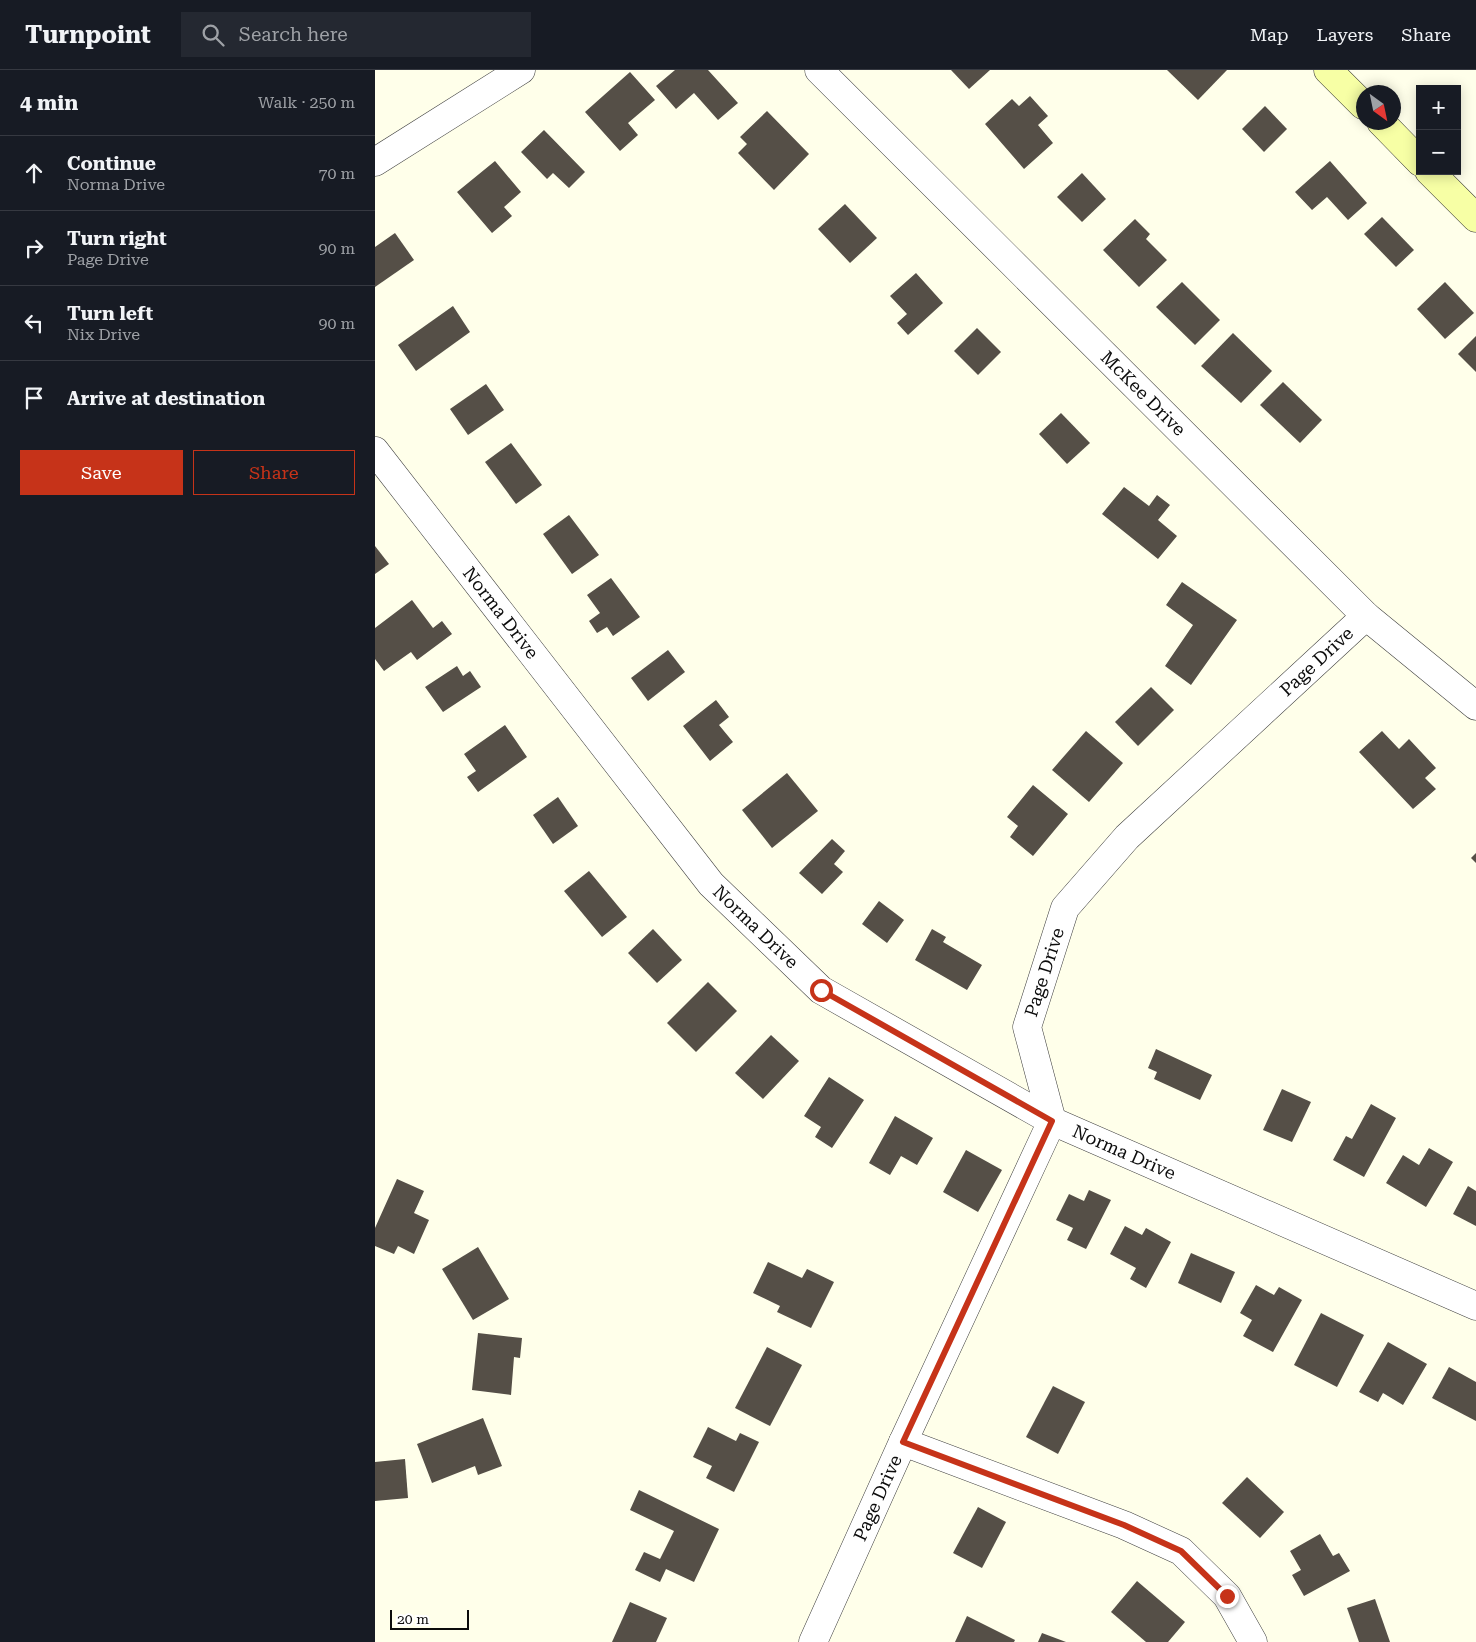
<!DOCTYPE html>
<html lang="en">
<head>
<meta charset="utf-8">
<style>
  :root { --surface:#171b24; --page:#242831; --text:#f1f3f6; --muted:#9ea1a6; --line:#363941; --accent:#c63319 }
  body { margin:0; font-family:"Roboto Serif",serif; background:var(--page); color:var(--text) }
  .controls { position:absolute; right:15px; top:15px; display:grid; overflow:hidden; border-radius:0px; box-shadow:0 2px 12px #0003 }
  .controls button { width:45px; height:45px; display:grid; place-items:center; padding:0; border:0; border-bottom:1px solid var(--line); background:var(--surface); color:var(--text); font:25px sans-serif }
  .compass { position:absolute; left:981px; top:15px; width:45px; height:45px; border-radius:50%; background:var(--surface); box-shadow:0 2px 12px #0003; rotate:147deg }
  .scale { position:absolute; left:15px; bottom:12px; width:79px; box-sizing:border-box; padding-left:5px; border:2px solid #0c0c0c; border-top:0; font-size:14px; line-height:18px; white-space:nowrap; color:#0c0c0c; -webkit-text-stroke:4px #fff; paint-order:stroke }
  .stop { position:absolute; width:15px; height:15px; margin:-11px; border:4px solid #c63319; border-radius:50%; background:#fff }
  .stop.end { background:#c63319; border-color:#fff; box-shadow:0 1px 5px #0008 }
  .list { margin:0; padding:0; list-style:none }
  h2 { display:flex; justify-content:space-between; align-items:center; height:65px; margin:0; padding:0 20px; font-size:21px }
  h2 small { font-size:16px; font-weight:400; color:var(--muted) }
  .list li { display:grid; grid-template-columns:32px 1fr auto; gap:15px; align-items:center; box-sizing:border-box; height:75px; padding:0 20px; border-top:1px solid var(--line) }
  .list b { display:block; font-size:19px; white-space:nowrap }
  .list p { margin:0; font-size:16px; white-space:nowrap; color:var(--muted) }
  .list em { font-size:16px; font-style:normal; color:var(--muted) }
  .actions { display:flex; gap:10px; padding:15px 20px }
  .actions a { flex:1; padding:11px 0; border:1px solid var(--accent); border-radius:0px; text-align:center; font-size:18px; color:var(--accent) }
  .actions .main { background:var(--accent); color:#fff }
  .icon { flex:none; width:28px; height:28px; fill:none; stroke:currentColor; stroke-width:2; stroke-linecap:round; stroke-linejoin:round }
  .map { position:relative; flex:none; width:1101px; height:1572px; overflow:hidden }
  header { display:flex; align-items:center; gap:30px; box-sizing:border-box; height:70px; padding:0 25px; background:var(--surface); border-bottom:1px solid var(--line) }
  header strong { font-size:24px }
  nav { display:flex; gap:28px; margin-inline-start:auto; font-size:18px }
  .search { width:350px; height:45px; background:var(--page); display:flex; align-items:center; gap:12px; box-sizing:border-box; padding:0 18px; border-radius:0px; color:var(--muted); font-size:19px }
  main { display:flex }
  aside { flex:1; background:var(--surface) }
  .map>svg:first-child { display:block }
  .building { fill:#554f47 }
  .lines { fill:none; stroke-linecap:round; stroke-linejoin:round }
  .street-casing { stroke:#3f3f3f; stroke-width:29 }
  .secondary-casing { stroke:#2e2e2e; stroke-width:29 }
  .street { stroke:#fff; stroke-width:28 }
  .secondary { stroke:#f7ffa5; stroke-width:28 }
  .route { stroke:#c63319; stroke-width:6 }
  .labels { text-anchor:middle; stroke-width:5; stroke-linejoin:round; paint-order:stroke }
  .street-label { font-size:18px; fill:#0c0c0c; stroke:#fff }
</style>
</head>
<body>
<header>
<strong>Turnpoint</strong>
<div class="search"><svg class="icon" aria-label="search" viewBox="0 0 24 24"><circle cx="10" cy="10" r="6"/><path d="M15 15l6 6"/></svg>Search here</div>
<nav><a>Map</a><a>Layers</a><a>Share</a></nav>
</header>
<main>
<aside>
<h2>4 min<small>Walk · 250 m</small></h2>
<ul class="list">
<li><svg class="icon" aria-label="ahead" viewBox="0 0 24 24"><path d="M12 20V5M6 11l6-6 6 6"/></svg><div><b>Continue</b><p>Norma Drive</p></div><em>70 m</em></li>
<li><svg class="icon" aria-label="right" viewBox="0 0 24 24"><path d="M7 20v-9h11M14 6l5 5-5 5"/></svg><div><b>Turn right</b><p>Page Drive</p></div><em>90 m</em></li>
<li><svg class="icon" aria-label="left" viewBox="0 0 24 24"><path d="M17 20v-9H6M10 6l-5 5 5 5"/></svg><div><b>Turn left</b><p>Nix Drive</p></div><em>90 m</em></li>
<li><svg class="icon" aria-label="arrive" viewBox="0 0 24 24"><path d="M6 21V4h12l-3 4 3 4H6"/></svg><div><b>Arrive at destination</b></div></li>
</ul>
<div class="actions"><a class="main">Save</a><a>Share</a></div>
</aside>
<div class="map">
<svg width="1101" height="1572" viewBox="0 0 1101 1572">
  <rect width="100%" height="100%" fill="#ffffea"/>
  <g class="building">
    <path d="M 300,0 L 333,0 L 363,33 L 343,50 L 319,23 L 301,39 L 281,16 Z"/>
    <path d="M 576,0 L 615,0 L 594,19 Z"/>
    <path d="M 792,0 L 852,0 L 823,30 Z"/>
    <path d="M 255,2 L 280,30 L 253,53 L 263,65 L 245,81 L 210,42 Z"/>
    <path d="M 655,26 L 673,46 L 663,55 L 678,73 L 649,99 L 610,54 L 637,29 L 644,36 Z"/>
    <path d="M 890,36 L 912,59 L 889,82 L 867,59 Z"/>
    <path d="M 392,41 L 434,84 L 399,120 L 363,83 L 372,74 L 365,67 Z"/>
    <path d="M 169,60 L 210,102 L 194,118 L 178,103 L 172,109 L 146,82 Z"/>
    <path d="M 120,91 L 146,122 L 129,137 L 137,146 L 117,163 L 82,122 Z"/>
    <path d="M 955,91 L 992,133 L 973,150 L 952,127 L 937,140 L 920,122 Z"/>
    <path d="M 707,103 L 731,129 L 707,152 L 682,127 Z"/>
    <path d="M 470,134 L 502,168 L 475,193 L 443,159 Z"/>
    <path d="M 1007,147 L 1039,180 L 1021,197 L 989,164 Z"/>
    <path d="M 760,149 L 775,164 L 771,169 L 792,190 L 764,217 L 728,180 Z"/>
    <path d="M 20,163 L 39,190 L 0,217 L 0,177 Z"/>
    <path d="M 541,203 L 568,233 L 533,265 L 522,253 L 532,244 L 515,226 Z"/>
    <path d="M 807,212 L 845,250 L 820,275 L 781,237 Z"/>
    <path d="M 1070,212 L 1099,243 L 1070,269 L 1042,239 Z"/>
    <path d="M 78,236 L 95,262 L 41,301 L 23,275 Z"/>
    <path d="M 602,258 L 626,282 L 603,305 L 579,281 Z"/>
    <path d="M 858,263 L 897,301 L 866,333 L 826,296 Z"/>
    <path d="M 1101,266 L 1101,302 L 1083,284 Z"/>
    <path d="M 908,312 L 947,350 L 925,373 L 885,335 Z"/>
    <path d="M 111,314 L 129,340 L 93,365 L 75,339 Z"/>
    <path d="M 686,343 L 715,373 L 692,394 L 664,364 Z"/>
    <path d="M 136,373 L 167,415 L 141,434 L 110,392 Z"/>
    <path d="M 749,417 L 774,436 L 782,425 L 795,435 L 783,450 L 802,466 L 783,489 L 727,444 Z"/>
    <path d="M 194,445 L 224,485 L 197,504 L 168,464 Z"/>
    <path d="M 0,476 L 14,494 L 0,504 Z"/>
    <path d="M 236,508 L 265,547 L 238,566 L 232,557 L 222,563 L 214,551 L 225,543 L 212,525 Z"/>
    <path d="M 807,512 L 862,550 L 816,615 L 790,596 L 818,555 L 791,535 Z"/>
    <path d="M 37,530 L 58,558 L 67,551 L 77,564 L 42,590 L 36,582 L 9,601 L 0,589 L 0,558 Z"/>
    <path d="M 293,580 L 310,602 L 273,631 L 256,608 Z"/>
    <path d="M 82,596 L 88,606 L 95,601 L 106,617 L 68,642 L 50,617 Z"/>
    <path d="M 776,617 L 799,640 L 763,676 L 740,652 Z"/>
    <path d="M 341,630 L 354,647 L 344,655 L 358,672 L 335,691 L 308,656 Z"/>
    <path d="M 130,655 L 152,687 L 103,722 L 92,707 L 101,701 L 89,684 Z"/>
    <path d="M 711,661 L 748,693 L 714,732 L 677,700 Z"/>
    <path d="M 1007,661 L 1024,679 L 1034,669 L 1061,698 L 1050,708 L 1061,719 L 1038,739 L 984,682 Z"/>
    <path d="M 412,703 L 443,741 L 397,778 L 367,740 Z"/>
    <path d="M 658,715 L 693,744 L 658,786 L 635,767 L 643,756 L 632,747 Z"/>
    <path d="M 183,727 L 203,756 L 178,774 L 158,745 Z"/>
    <path d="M 457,769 L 470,781 L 459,794 L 468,802 L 447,824 L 424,803 Z"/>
    <path d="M 1101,783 L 1101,793 L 1096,788 Z"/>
    <path d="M 214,801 L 252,847 L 227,867 L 189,821 Z"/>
    <path d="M 504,831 L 529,850 L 512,873 L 487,854 Z"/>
    <path d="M 278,859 L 307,890 L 282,913 L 253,883 Z"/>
    <path d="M 557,859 L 571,867 L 568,872 L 607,895 L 592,920 L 540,890 Z"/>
    <path d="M 333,912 L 362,941 L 321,982 L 292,953 Z"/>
    <path d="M 396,965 L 424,991 L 388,1029 L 360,1003 Z"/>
    <path d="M 781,979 L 837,1005 L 825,1030 L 779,1009 L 782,1002 L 773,998 Z"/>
    <path d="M 454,1007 L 489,1030 L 457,1078 L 440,1067 L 446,1057 L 429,1046 Z"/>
    <path d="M 907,1019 L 936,1032 L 917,1072 L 888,1060 Z"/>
    <path d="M 996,1034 L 1021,1048 L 989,1107 L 958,1090 L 971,1066 L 977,1069 Z"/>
    <path d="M 520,1046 L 558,1068 L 542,1095 L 526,1086 L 515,1105 L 494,1093 Z"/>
    <path d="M 1054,1078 L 1078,1092 L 1051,1137 L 1011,1113 L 1028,1085 L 1044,1095 Z"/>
    <path d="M 591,1080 L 627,1100 L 603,1142 L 568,1122 Z"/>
    <path d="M 22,1109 L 49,1121 L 39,1143 L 54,1150 L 39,1184 L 23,1176 L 19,1184 L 0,1176 L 0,1158 Z"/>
    <path d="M 1093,1116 L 1101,1121 L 1101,1156 L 1078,1144 Z"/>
    <path d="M 714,1120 L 736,1130 L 711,1179 L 692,1170 L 698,1158 L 681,1150 L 694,1124 L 709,1131 Z"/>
    <path d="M 750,1156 L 767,1165 L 771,1158 L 796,1172 L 771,1218 L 755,1209 L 761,1198 L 735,1184 Z"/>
    <path d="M 103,1177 L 134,1229 L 98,1250 L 67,1199 Z"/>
    <path d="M 816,1183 L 860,1202 L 846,1233 L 803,1213 Z"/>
    <path d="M 393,1192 L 427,1208 L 432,1199 L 459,1212 L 436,1258 L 402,1242 L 405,1236 L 378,1223 Z"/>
    <path d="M 881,1215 L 899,1225 L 904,1217 L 927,1230 L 898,1282 L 868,1266 L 877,1250 L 865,1243 Z"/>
    <path d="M 946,1243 L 989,1265 L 962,1317 L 919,1295 Z"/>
    <path d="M 103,1263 L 147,1268 L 145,1288 L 139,1287 L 136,1325 L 97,1320 Z"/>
    <path d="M 1013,1272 L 1052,1294 L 1028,1335 L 1008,1323 L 1003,1332 L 984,1322 Z"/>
    <path d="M 392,1277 L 427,1295 L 395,1356 L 360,1338 Z"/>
    <path d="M 1074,1297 L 1101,1312 L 1101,1351 L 1057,1328 Z"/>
    <path d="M 678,1316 L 710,1332 L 683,1384 L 651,1367 Z"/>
    <path d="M 108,1348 L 127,1396 L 103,1405 L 100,1396 L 57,1413 L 42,1374 Z"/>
    <path d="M 333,1357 L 361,1371 L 365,1363 L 384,1372 L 359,1422 L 331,1408 L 337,1396 L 318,1387 Z"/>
    <path d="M 30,1389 L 33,1428 L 0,1431 L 0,1392 Z"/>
    <path d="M 872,1407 L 909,1442 L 885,1468 L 847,1433 Z"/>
    <path d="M 264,1420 L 344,1459 L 319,1512 L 291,1499 L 285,1512 L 260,1500 L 269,1482 L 285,1489 L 299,1461 L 255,1440 Z"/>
    <path d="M 603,1437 L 631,1452 L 607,1498 L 578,1483 Z"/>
    <path d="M 945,1464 L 958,1486 L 964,1483 L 975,1501 L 929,1526 L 917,1505 L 926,1500 L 915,1481 Z"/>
    <path d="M 762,1511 L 810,1552 L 793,1572 L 771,1572 L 736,1542 Z"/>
    <path d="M 1000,1529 L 1015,1572 L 984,1572 L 972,1538 Z"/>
    <path d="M 255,1532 L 292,1548 L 281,1572 L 237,1572 Z"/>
    <path d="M 592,1546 L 640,1570 L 639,1572 L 580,1572 Z"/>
    <path d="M 667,1563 L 691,1572 L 663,1572 Z"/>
  </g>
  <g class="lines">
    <g class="street-casing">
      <g id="street">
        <path id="s1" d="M 444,0 L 991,546 L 1101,636"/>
        <path d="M 0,92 L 146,0"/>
        <path id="s2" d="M 0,381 L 336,814 L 446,920 L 677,1051 L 1101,1236"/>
        <path d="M 528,1372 L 749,1455 L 806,1481 L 852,1526 L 878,1572"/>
        <path id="s3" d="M 438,1572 L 528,1372 L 677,1051 L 652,957 L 690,838 L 752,767 L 991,546"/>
      </g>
    </g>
    <g class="secondary-casing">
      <g id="secondary">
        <path d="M 953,0 L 988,35"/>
        <path d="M 1006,52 L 1045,92"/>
        <path d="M 1054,101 L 1101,148"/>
      </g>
    </g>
    <use href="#street" class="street"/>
    <use href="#secondary" class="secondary"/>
  </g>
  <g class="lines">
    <path class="route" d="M 446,920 L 677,1051 L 528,1372 L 749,1455 L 806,1481 L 852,1526"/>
  </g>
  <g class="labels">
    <g class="street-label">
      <text dy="6" stroke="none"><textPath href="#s1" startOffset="458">McKee Drive</textPath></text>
      <text dy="6" stroke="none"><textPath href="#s2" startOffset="205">Norma Drive</textPath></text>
      <text dy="6" stroke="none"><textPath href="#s3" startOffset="1148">Page Drive</textPath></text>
      <text dy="6" stroke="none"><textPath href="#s2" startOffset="610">Norma Drive</textPath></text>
      <text dy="6" stroke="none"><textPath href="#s3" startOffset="728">Page Drive</textPath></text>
      <text dy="6" stroke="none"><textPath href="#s2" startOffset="1045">Norma Drive</textPath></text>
      <text dy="6" stroke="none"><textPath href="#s3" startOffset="158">Page Drive</textPath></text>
    </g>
  </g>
</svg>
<div class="controls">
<button>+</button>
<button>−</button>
</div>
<svg class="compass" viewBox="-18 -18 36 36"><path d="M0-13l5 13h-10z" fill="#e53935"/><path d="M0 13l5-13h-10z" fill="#9ea1a6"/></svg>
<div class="scale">20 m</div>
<div class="stop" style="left:446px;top:920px"></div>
<div class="stop end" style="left:852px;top:1526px"></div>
</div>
</main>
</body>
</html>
